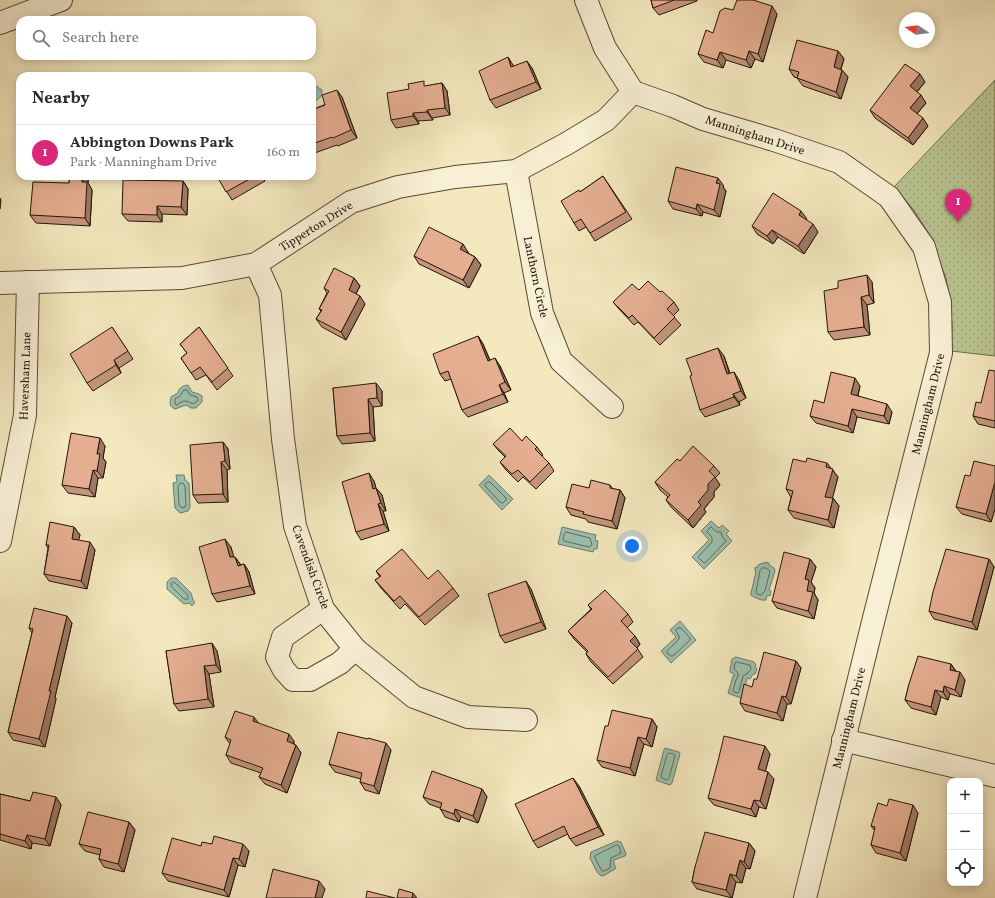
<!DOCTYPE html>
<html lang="en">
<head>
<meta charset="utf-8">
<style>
  :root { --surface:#fff; --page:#f7f7f7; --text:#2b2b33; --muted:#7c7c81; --line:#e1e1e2; --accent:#db2777 }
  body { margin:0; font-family:Vollkorn,serif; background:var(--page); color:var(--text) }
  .controls { position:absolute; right:12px; bottom:12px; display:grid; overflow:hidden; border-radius:8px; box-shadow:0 2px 10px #0003 }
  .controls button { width:36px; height:36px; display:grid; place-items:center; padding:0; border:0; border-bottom:1px solid var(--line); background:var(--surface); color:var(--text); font:20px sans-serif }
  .compass { position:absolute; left:899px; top:12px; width:36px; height:36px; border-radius:50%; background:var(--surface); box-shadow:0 2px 10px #0003; rotate:283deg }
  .you { position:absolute; left:632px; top:546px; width:14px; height:14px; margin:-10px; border:3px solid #fff; border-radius:50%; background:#1a73e8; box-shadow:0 0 0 6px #1a73e833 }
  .badge { display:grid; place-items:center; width:26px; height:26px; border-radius:50%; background:var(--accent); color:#fff; font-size:13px; font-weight:700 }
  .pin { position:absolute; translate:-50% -33px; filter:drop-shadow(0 1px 2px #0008) }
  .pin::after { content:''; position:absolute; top:21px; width:14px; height:12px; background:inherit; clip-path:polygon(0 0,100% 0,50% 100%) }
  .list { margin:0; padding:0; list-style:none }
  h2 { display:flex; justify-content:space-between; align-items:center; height:52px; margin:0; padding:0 16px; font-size:17px }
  h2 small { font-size:13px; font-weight:400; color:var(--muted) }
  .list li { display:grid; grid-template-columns:26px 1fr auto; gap:12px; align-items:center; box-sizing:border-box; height:56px; padding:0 16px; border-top:1px solid var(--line) }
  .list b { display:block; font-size:15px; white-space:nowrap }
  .list p { margin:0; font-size:13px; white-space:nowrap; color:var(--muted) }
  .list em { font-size:13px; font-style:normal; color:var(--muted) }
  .icon { flex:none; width:22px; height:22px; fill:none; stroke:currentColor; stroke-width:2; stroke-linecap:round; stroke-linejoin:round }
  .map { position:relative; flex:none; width:995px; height:898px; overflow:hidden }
  .search { position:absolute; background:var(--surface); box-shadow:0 2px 10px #0003; left:16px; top:16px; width:300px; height:44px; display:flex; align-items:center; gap:10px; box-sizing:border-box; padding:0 14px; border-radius:12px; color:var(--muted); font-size:15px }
  .panel { position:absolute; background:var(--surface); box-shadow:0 2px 10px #0003; left:16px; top:72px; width:300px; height:108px; border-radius:12px }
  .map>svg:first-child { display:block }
  .park { fill:url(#park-dots); stroke:#6e6e4d }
  .water { fill:#9cc0ae; stroke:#6b7c6c }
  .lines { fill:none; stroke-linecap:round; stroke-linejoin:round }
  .shore { stroke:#5e6b5b; stroke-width:1 }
  .minor-casing { stroke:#564a36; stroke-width:24 }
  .minor { stroke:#f8f0d5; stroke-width:22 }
  .wall { fill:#c5967d; stroke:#211608 }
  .shaded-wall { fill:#a07a66; stroke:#211608 }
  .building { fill:#e5ae91; stroke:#211608 }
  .labels { text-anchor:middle; stroke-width:4; stroke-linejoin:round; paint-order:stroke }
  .street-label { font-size:12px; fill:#211608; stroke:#f8f0d5 }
</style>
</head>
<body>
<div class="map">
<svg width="995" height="898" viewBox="0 0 995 898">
  <defs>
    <pattern id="park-dots" width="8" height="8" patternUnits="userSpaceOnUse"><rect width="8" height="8" fill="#bac692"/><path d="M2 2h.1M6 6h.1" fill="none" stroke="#a0a97c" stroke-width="1.8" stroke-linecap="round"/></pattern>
  </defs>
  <rect width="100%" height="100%" fill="#f4e8be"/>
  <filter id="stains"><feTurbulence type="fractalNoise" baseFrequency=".005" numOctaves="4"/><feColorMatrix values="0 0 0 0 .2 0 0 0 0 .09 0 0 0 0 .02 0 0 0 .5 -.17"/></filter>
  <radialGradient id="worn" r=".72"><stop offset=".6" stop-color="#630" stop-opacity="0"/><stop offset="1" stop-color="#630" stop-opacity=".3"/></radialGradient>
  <path class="park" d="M 995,80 L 995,356 L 951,351 L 952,325 L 949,295 L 946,278 L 929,234 L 913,209 L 894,187 Z"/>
  <g class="water">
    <path d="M 316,86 L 322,90 C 323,96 318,100 312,103 L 312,87 Z"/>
    <path d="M 188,385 L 192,392 L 199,394 L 202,396 L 202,402 L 196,408 L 191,408 L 186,405 L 175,409 L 173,408 L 170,405 L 171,397 L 178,393 C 179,387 183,386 188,385 Z"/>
    <path d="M 176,475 L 184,475 L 185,480 L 189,483 L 190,507 L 188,511 L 180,513 L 175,508 L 173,483 L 177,482 Z"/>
    <path d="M 489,475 L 513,499 L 502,510 L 479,485 Z"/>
    <path d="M 711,521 L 719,528 L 722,525 L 729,531 L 726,534 L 732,541 L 704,569 L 692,557 L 709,540 L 701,531 Z"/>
    <path d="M 562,527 L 596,535 L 595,540 L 598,541 L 597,549 L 594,549 L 593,552 L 558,544 Z"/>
    <path d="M 765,562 L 769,563 L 769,565 L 774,568 L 775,571 L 769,590 L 771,591 L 770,596 L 767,595 L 766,600 C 762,601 755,598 751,595 L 751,593 L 756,572 L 755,571 L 755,567 L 757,568 L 758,565 L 762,563 L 764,564 Z"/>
    <path d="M 171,578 L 176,578 L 191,593 L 193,600 L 195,602 L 192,606 L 189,603 L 184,604 L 167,589 L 167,582 Z"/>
    <path d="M 680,621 L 696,640 L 671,663 L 661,651 L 676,637 L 670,630 Z"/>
    <path d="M 736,657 L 754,662 L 756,665 L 755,667 L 757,669 L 755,674 L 753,674 L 750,679 L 747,678 L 743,696 L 741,698 L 730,694 L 728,693 L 733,676 L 734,676 L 734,674 L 730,672 L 730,670 L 732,659 Z"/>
    <path d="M 665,748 L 679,752 L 680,754 L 672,783 L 670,785 L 658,781 L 656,780 L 664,750 Z"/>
    <path d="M 617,841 L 621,842 L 626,854 L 625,856 L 614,860 L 614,864 L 616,868 L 615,869 L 603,876 L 600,875 L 597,872 L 590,858 L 591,852 Z"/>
  </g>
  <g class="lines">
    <g class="shore">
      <path d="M 184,390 L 187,390 L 190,395 L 197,397 L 198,400 C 192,407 192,402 186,401 C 182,401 179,403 177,405 L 175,404 L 175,399 L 180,396 Z"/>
      <path d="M 488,482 L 490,482 L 506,498 L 506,500 L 503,503 L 501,503 L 486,487 L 485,485 Z"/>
      <path d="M 181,483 L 183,483 L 185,486 L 186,505 L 185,507 L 182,508 L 179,505 L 178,487 Z"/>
      <path d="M 711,527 L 717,532 L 721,532 L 722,536 L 726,541 L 706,562 L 704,563 L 698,557 L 712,542 L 712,537 L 707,532 Z"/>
      <path d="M 566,532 L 590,538 L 592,545 L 589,547 L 564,541 C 562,539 564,534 566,532 Z"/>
      <path d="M 762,568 L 766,568 L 770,571 L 765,591 L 761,595 L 757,594 L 756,592 L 760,571 Z"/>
      <path d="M 173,582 L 175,583 L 188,595 L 188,599 L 184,599 L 172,587 L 171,584 Z"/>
      <path d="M 678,628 L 681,628 L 690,638 L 690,640 L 673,656 L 671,656 L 667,653 L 667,651 L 679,639 L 679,636 L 676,631 Z"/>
      <path d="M 737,662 L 750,665 L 751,669 L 748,673 L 743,676 L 739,691 L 738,693 L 734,692 L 733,690 L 736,680 L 738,676 L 738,673 L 734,669 L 735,663 Z"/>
      <path d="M 669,753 L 674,754 L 675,756 L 669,778 L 667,780 L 662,778 L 661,776 L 667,755 Z"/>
      <path d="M 617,845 L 619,846 L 621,853 L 611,858 L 610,868 L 604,871 L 602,871 L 595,858 L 595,856 Z"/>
    </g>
    <g class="minor-casing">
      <g id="minor">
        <path d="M 586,0 L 605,48 L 633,92 L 673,106 L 703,119 L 774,140 L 839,162 L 889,197 L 924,247 L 940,302 L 941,353 L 874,618 L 805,898"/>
        <path d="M 0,23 L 61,0"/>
        <path d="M 516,171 L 542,313 L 561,361 L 612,407"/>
        <path d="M 256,264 L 270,295 L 283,439 L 295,526 L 323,609 L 355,649 L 414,697 L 468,717 L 526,720"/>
        <path d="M 0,283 L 182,278 L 256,264 L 351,202 L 398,187 L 455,177 L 516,171 L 566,144 L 606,120 L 633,92"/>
        <path d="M 0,541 L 25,415 L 28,282"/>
        <path d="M 323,609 L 283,637 L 277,657 L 284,670 L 293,680 L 310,680 L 340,663 L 355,649"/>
        <path d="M 843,740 L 995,776"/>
      </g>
    </g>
    <use href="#minor" class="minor"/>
  </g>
  <g class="wall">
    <path d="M 651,0 L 697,0 L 697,1 L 659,15 L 653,8 Z"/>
    <path d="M 733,10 L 777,14 L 763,62 L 755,59 L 751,68 L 726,60 L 723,68 L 704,62 L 698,54 L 713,33 Z"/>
    <path d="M 838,51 L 844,59 L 841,69 L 842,70 L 848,77 L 841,99 L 803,86 L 797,78 L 794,77 L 789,69 Z"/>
    <path d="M 508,57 L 513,66 L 532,68 L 541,89 L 496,108 L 490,100 Z"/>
    <path d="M 925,82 L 917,92 L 926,103 L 917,114 L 928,126 L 913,145 L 875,118 L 870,110 Z"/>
    <path d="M 442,83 L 447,91 L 450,115 L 432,118 L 433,120 L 418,121 L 419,124 L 396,128 L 391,120 L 427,86 Z"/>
    <path d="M 342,97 L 357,138 L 338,146 L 337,145 L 312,154 L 312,110 Z"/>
    <path d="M 70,176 L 88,176 L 88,183 L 92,190 L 90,226 L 36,223 L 30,215 L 69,183 Z"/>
    <path d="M 217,176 L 266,176 L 263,177 L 265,181 L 232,200 Z"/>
    <path d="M 603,176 L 632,219 L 595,241 L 586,227 L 579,231 L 574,223 L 580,192 Z"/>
    <path d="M 183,181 L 188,189 L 187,215 L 162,214 L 162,222 L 128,221 L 122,214 Z"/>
    <path d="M 724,186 L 723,187 L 726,191 L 720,217 L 703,212 L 702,216 L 673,209 L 668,201 Z"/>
    <path d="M 807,219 L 806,220 L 818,232 L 804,254 L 778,237 L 773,244 L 757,234 L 752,226 Z"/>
    <path d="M 468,252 L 468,253 L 475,257 L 481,265 L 469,288 L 419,264 L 414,256 Z"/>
    <path d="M 354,278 L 360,286 L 356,294 L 365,304 L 346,340 L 322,327 L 316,319 L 321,311 L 319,309 L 327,293 L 324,288 Z"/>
    <path d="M 872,282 L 874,303 L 867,305 L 870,335 L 834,340 L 828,332 Z"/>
    <path d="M 639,290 L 660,292 L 674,302 L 679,310 L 673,316 L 681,325 L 660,345 L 638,322 L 634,325 L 619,309 L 613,302 Z"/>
    <path d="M 112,327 L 133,359 L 119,368 L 121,373 L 93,391 L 87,383 Z"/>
    <path d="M 199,327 L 233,376 L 217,390 L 206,375 L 196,380 L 181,358 L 187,353 L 180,344 Z"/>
    <path d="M 478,336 L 483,344 L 490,360 L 500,366 L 511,390 L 504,393 L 508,402 L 468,417 L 462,410 L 451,379 L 445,381 L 440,374 Z"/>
    <path d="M 724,356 L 730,373 L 739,380 L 746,398 L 739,402 L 740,405 L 705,417 L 700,410 L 692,375 Z"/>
    <path d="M 995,371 L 995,428 L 978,424 L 973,416 L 981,403 Z"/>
    <path d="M 860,386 L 858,396 L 892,412 L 889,424 L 857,417 L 853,433 L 816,423 L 810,416 L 824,403 Z"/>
    <path d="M 333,388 L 382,391 L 382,406 L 373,407 L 375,441 L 342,444 L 337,436 Z"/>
    <path d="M 522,441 L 537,447 L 543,455 L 542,456 L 549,463 L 554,471 L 536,489 L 523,477 L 518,482 L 505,469 L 500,462 L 505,457 L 499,451 L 493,444 Z"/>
    <path d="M 223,442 L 228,449 L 230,469 L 227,470 L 228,502 L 198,503 L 193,495 Z"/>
    <path d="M 105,446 L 103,458 L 106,462 L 103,478 L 98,478 L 95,497 L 68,493 L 62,485 Z"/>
    <path d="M 680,461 L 714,466 L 720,473 L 715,478 L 720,485 L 714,492 L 714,497 L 704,509 L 706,512 L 693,528 L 671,507 L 666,500 L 668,497 L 660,490 L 655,482 Z"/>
    <path d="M 995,466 L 995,509 L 991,522 L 962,514 L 956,507 L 970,476 Z"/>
    <path d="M 832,469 L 838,477 L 832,498 L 833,498 L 839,506 L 834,528 L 794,518 L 788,510 L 791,497 L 786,489 Z"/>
    <path d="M 374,481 L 376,488 L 382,495 L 386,511 L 383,511 L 389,531 L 361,540 L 356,532 Z"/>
    <path d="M 610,485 L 613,489 L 620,490 L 625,498 L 617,529 L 588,522 L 586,519 L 571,515 L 566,507 L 589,488 Z"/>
    <path d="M 74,527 L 80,535 L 78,540 L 95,550 L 87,589 L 49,581 L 44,574 L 48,548 L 46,545 Z"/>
    <path d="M 231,547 L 233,557 L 235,557 L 241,565 L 244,564 L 249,572 L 255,594 L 217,602 L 212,594 Z"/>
    <path d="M 810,559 L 816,567 L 811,582 L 815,588 L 814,593 L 818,600 L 814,619 L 777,608 L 772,601 Z"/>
    <path d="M 989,559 L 994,567 L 977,630 L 934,619 L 929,611 Z"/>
    <path d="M 376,571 L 428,579 L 453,588 L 459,596 L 425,625 L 405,604 L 400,609 L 381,588 L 375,580 L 380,577 Z"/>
    <path d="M 531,589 L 546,629 L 505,643 L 500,636 Z"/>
    <path d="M 588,605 L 628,614 L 633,622 L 627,628 L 635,636 L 640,644 L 637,648 L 643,657 L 613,684 L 591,662 L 586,654 L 587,652 L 574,639 L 568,631 L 591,609 Z"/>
    <path d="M 72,623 L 55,697 L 56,699 L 45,747 L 13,740 L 8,732 L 32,633 L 29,628 Z"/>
    <path d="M 166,651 L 217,651 L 221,672 L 209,674 L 214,707 L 179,711 L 174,704 Z"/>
    <path d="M 796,661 L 801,668 L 791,704 L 787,704 L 783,721 L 745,711 L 740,703 L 752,687 Z"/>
    <path d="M 951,664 L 956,671 L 965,680 L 961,697 L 950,694 L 948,700 L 941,697 L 936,715 L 911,708 L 905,700 L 909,685 L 909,684 Z"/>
    <path d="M 652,719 L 657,727 L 652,747 L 644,744 L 635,776 L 602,767 L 597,760 Z"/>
    <path d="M 258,723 L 294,741 L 294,744 L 301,753 L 287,793 L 265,784 L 259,777 L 261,773 L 231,763 L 226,755 L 230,744 L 225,737 Z"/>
    <path d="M 391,750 L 379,794 L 365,790 L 360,782 L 361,779 L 335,772 L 329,764 Z"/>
    <path d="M 770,754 L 765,771 L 774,779 L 766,809 L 759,807 L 756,817 L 714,805 L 708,798 Z"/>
    <path d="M 579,786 L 604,835 L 576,846 L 570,839 L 568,834 L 538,848 L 533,841 Z"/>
    <path d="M 482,789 L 487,797 L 478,823 L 461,817 L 459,822 L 445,817 L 440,808 L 429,804 L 423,797 Z"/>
    <path d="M 0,794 L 30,801 L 56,797 L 61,805 L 50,846 L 32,843 L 31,849 L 0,840 Z"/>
    <path d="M 887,806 L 918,813 L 906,861 L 876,853 L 871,845 L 875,831 L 871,826 Z"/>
    <path d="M 129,822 L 135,830 L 124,872 L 104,867 L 99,859 L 100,855 L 85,851 L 79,844 Z"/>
    <path d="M 749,843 L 755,851 L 750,869 L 746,868 L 742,883 L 736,882 L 732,898 L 697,889 L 692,882 L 695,867 Z"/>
    <path d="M 212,844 L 249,851 L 245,867 L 238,865 L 229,897 L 168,881 L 162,873 L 201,846 Z"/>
  </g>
  <g class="shaded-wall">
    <path d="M 772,6 L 777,14 L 763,62 L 758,54 Z"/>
    <path d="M 749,51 L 755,59 L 751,68 L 746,60 Z"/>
    <path d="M 838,51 L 844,59 L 839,74 L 834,67 Z"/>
    <path d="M 720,52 L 726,60 L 723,68 L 717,60 Z"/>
    <path d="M 508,57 L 513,65 L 517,75 L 511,67 Z"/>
    <path d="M 527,61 L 532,68 L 541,89 L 536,82 Z"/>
    <path d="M 842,70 L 848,77 L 841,99 L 836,92 Z"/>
    <path d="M 920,74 L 925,82 L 915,94 L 910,86 Z"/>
    <path d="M 442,83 L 447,91 L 450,115 L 445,108 Z"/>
    <path d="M 337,90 L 342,97 L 357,138 L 351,130 Z"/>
    <path d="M 921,95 L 926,103 L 915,116 L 910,108 Z"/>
    <path d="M 427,110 L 432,118 L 433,120 L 427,112 Z"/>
    <path d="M 413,113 L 418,121 L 419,124 L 413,116 Z"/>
    <path d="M 923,118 L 928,126 L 913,145 L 908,138 Z"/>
    <path d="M 82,176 L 88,176 L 88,183 L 92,190 L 90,226 L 85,218 L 82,182 Z"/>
    <path d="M 718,178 L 724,186 L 723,187 L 726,191 L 720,217 L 714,210 L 716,183 Z"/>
    <path d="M 183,181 L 188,189 L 187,215 L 181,207 Z"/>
    <path d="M 0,198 L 1,200 L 0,209 Z"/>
    <path d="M 697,204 L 703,212 L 702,216 L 696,209 Z"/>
    <path d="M 157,206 L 162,214 L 162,222 L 157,215 Z"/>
    <path d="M 801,211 L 807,219 L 804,223 L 799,215 Z"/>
    <path d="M 813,224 L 818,232 L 804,254 L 798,246 Z"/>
    <path d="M 772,230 L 778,237 L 773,244 L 767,236 Z"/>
    <path d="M 463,244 L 468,252 L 466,257 L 460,249 Z"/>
    <path d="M 475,257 L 481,265 L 469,288 L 463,280 Z"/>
    <path d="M 867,275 L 872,282 L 874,303 L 869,295 Z"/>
    <path d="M 354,278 L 360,286 L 354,297 L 349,290 Z"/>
    <path d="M 360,296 L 365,304 L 346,340 L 341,332 Z"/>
    <path d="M 861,297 L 867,305 L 870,335 L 864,327 Z"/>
    <path d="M 478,336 L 483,344 L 493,368 L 488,361 Z"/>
    <path d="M 718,348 L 724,356 L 732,382 L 727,374 Z"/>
    <path d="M 495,358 L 500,366 L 511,390 L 505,382 Z"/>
    <path d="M 114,360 L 119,368 L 121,373 L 116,365 Z"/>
    <path d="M 734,372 L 739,380 L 746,398 L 741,391 Z"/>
    <path d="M 855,378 L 860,386 L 856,402 L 851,394 Z"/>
    <path d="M 376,383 L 382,391 L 382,406 L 377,398 Z"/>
    <path d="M 499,385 L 504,393 L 508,402 L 503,394 Z"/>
    <path d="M 733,394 L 739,402 L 740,405 L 734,397 Z"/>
    <path d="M 368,399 L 373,407 L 375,441 L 370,433 Z"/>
    <path d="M 887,404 L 892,412 L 889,424 L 884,416 Z"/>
    <path d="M 852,409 L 857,417 L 853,433 L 848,426 Z"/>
    <path d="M 100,438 L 105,446 L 103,458 L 106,462 L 103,478 L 97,471 L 97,454 Z"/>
    <path d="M 223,442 L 228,449 L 230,469 L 225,461 Z"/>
    <path d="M 221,462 L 227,470 L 228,502 L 223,494 Z"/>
    <path d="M 827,463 L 838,477 L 831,504 L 825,497 L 826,467 Z"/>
    <path d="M 93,470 L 98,478 L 95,497 L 89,489 Z"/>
    <path d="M 369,473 L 374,481 L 378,496 L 373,489 Z"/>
    <path d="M 715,477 L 720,485 L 714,492 L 714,497 L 704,509 L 706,512 L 693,528 L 688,520 L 708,484 Z"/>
    <path d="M 995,482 L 995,509 L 991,522 L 986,514 Z"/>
    <path d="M 376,488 L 382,495 L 386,511 L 381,503 Z"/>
    <path d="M 620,490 L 625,498 L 617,529 L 612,521 Z"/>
    <path d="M 833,498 L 839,506 L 834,528 L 828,520 Z"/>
    <path d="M 378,504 L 383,511 L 389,531 L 384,524 Z"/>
    <path d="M 74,527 L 80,535 L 77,546 L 72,539 Z"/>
    <path d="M 225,539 L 231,547 L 236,565 L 230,557 Z"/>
    <path d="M 90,542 L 95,550 L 87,589 L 81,581 Z"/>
    <path d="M 235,557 L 240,564 L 243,574 L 238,566 Z"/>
    <path d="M 810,559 L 816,567 L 811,582 L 815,588 L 814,593 L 818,600 L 814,619 L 808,611 L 805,579 Z"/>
    <path d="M 989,559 L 994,567 L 977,630 L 972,622 Z"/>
    <path d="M 244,564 L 249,572 L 255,594 L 250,586 Z"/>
    <path d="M 526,581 L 531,589 L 546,629 L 541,622 Z"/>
    <path d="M 67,616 L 72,623 L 55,697 L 56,699 L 45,747 L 39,739 L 49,691 Z"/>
    <path d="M 635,636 L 640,644 L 636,649 L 630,641 Z"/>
    <path d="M 212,643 L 217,651 L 221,672 L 216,665 Z"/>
    <path d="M 796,661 L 801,668 L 791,704 L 786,697 Z"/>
    <path d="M 951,664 L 956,672 L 950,670 Z"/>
    <path d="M 204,666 L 209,674 L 214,707 L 208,699 Z"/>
    <path d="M 960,672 L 965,680 L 961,697 L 955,690 Z"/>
    <path d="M 944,686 L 950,694 L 948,700 L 943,692 Z"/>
    <path d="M 935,690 L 941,697 L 936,715 L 931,707 Z"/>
    <path d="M 782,696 L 787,704 L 783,721 L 777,713 Z"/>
    <path d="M 254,717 L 260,725 L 253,721 Z"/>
    <path d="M 652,719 L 657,727 L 652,747 L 646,739 Z"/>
    <path d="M 289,734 L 294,741 L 292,749 L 287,741 Z"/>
    <path d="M 638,737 L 644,744 L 635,776 L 630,768 Z"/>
    <path d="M 386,743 L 391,750 L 379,794 L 374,786 Z"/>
    <path d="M 296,745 L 301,753 L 287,793 L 281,785 Z"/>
    <path d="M 765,746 L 770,754 L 764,777 L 758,769 Z"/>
    <path d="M 768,772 L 774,779 L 766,809 L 760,801 Z"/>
    <path d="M 573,778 L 579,786 L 604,835 L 598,827 Z"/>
    <path d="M 482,789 L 487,797 L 478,823 L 473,816 Z"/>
    <path d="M 56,797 L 61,805 L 50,846 L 45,839 Z"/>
    <path d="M 754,800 L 759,807 L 756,817 L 751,809 Z"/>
    <path d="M 913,805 L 918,813 L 906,861 L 900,853 Z"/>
    <path d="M 455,809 L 461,817 L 459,822 L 454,814 Z"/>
    <path d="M 129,822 L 135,830 L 124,872 L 118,864 Z"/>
    <path d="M 27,835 L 32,843 L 31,849 L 25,841 Z"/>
    <path d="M 749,843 L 755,851 L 750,869 L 744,862 Z"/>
    <path d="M 243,844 L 249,851 L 245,867 L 239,859 Z"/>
    <path d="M 233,858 L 238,865 L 229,897 L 224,890 Z"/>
    <path d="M 740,860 L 746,868 L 742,883 L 736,876 Z"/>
    <path d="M 730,874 L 736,882 L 732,898 L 726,890 Z"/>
    <path d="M 319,881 L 325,889 L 322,898 L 315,898 Z"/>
    <path d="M 413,893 L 417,898 L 412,898 Z"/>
  </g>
  <g class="building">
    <path d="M 651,0 L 674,0 L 653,8 Z"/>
    <path d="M 737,0 L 753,0 L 772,6 L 758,54 L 749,51 L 746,60 L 720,52 L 717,60 L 698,54 L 706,30 L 713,33 L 720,11 L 725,8 L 733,10 Z"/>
    <path d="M 797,40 L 838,51 L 834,67 L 842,70 L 836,92 L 797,78 L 799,72 L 789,69 Z"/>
    <path d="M 508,57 L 511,67 L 527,61 L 536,82 L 490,100 L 479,71 Z"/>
    <path d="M 905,64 L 920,74 L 910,86 L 921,95 L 910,108 L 923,118 L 908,138 L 870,110 Z"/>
    <path d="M 424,81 L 424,86 L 442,83 L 445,108 L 427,110 L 427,112 L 413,113 L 413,116 L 391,120 L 387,93 L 409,89 L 408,84 Z"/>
    <path d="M 337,90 L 351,130 L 333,138 L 332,137 L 312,144 L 312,110 L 325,105 L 322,95 Z"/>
    <path d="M 676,167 L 718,178 L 716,183 L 720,184 L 714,210 L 697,204 L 696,209 L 668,201 Z"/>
    <path d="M 70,176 L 82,176 L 82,182 L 87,182 L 85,218 L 30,215 L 33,182 L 69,183 Z"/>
    <path d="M 217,176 L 255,176 L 226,192 Z"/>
    <path d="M 603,176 L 626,212 L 590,233 L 581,219 L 574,223 L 561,201 L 579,190 L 580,192 Z"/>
    <path d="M 123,180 L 183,181 L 181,207 L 157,206 L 157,215 L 122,214 Z"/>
    <path d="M 773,193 L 801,211 L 799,215 L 813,224 L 798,246 L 772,230 L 767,236 L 752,226 Z"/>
    <path d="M 429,227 L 463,244 L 460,249 L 475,257 L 463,280 L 414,256 Z"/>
    <path d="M 334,268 L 354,278 L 349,290 L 360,296 L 341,332 L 316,319 L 322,310 L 319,309 L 329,291 L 324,288 Z"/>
    <path d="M 867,275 L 869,295 L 861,297 L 864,327 L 828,332 L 824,291 L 838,288 L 838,281 Z"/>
    <path d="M 648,281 L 660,292 L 662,291 L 674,302 L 667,309 L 675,317 L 654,338 L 632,315 L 629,318 L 613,302 L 632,284 L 639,290 Z"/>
    <path d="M 112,327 L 128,351 L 114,360 L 116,365 L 87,383 L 70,354 Z"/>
    <path d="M 199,327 L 228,368 L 212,382 L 200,367 L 191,373 L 181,358 L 187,353 L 180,344 Z"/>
    <path d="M 478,336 L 488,361 L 495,358 L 505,382 L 499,385 L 503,394 L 462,410 L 448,371 L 440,374 L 433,354 Z"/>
    <path d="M 718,348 L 727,374 L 734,372 L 741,391 L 733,394 L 734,397 L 700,410 L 690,376 L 692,375 L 686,359 Z"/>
    <path d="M 989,370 L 995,371 L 995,421 L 973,416 L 976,402 L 981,403 Z"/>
    <path d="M 831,372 L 855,378 L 851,394 L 887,404 L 884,416 L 852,409 L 848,426 L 810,416 L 814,400 L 824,403 Z"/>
    <path d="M 376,383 L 377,398 L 368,399 L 370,433 L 337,436 L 333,388 Z"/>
    <path d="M 510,428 L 522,441 L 526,436 L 537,447 L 535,449 L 549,463 L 530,482 L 518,470 L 512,474 L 500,462 L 506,456 L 493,444 Z"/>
    <path d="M 71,433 L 100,438 L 97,454 L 100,454 L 97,471 L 93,470 L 89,489 L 62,485 Z"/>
    <path d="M 223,442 L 225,461 L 221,462 L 223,494 L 193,495 L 190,445 Z"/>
    <path d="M 693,446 L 714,466 L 709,471 L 715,477 L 708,484 L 708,490 L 698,502 L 701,505 L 688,520 L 666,500 L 670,495 L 655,482 L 677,459 L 680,461 Z"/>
    <path d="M 807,458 L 827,463 L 826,467 L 833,469 L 825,497 L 833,498 L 828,520 L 788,510 L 793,491 L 786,489 L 793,459 L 806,462 Z"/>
    <path d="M 974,461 L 995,466 L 995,482 L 986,514 L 956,507 L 965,475 L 970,476 Z"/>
    <path d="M 369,473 L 373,489 L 376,488 L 381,503 L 378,504 L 384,524 L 356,532 L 342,482 Z"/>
    <path d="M 591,480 L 610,485 L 610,488 L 620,490 L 612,521 L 583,514 L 584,512 L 566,507 L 572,484 L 589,488 Z"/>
    <path d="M 50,522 L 74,527 L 72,539 L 90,542 L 81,581 L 44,574 L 49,545 L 46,545 Z"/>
    <path d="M 225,539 L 230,557 L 235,557 L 238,566 L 244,564 L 250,586 L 212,594 L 199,547 Z"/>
    <path d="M 402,549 L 428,579 L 438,570 L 453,588 L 419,617 L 400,596 L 394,601 L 375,580 L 381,576 L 376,571 Z"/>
    <path d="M 946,549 L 989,559 L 972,622 L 929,611 L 933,592 Z"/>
    <path d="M 784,552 L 810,559 L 805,579 L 809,580 L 807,591 L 813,592 L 808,611 L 772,601 Z"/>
    <path d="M 526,581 L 541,622 L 500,636 L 488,594 Z"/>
    <path d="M 605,590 L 628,614 L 621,621 L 635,636 L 630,641 L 638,649 L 608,677 L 586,654 L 588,651 L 568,631 L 592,609 L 588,605 Z"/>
    <path d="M 34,608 L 67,616 L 49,691 L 51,691 L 39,739 L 8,732 L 33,629 L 29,628 Z"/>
    <path d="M 212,643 L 216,665 L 204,666 L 208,699 L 174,704 L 166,651 Z"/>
    <path d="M 764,652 L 796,661 L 786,697 L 782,696 L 777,713 L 740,703 L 744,684 L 752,687 L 754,679 L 757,679 Z"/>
    <path d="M 918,656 L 951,664 L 950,670 L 960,672 L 955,690 L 944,686 L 943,692 L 935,690 L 931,707 L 905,700 L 909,684 Z"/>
    <path d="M 612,710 L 652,719 L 646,739 L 638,737 L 630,768 L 597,760 L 605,726 L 608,726 Z"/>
    <path d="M 235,711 L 254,717 L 253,721 L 289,734 L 287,741 L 296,745 L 281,785 L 259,777 L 263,768 L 226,755 L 231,740 L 225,737 Z"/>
    <path d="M 338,732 L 368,739 L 368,738 L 386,743 L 374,786 L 360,782 L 362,773 L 329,764 Z"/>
    <path d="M 724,736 L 765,746 L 758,769 L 768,772 L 760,801 L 754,800 L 751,809 L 708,798 L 718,761 Z"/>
    <path d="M 432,771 L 482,789 L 473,816 L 455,809 L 454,814 L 440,809 L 442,803 L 423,797 Z"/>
    <path d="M 573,778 L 598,827 L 570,839 L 564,826 L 533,841 L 515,804 Z"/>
    <path d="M 33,792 L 56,797 L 45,839 L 27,835 L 25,841 L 0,834 L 0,794 L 30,801 Z"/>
    <path d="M 889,799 L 913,805 L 900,853 L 871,845 L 875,827 L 871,826 L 878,803 L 887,806 Z"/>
    <path d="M 88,812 L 129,822 L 118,864 L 99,859 L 101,849 L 79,844 Z"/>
    <path d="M 705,832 L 749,843 L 744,862 L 740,860 L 736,876 L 730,874 L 726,890 L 692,882 L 695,867 Z"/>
    <path d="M 214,836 L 243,844 L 239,859 L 233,858 L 224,890 L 162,873 L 172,838 L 201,846 L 202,842 L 212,844 Z"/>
    <path d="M 273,869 L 319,881 L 315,898 L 266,898 Z"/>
    <path d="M 399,889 L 413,893 L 412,898 L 397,898 Z"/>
    <path d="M 367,891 L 395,898 L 366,898 Z"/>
  </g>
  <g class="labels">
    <g class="street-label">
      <text transform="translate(755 135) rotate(18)" y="4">Manningham Drive</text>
      <text transform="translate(316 226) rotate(-32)" y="4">Tipperton Drive</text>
      <text transform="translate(536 277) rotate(78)" y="4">Lanthorn Circle</text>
      <text transform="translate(25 376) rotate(-88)" y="4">Haversham Lane</text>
      <text transform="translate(928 404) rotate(-76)" y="4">Manningham Drive</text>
      <text transform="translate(311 567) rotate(70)" y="4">Cavendish Circle</text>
      <text transform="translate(849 718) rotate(-76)" y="4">Manningham Drive</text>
    </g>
  </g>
  <rect width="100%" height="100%" filter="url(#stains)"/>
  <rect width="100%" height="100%" fill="url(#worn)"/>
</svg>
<div class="controls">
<button>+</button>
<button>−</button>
<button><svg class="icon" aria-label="locate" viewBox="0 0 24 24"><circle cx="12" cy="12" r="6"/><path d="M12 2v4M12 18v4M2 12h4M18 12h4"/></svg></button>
</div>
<svg class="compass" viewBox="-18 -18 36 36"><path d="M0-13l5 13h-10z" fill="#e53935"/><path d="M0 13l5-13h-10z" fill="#7c7c81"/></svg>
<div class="you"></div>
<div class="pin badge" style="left:958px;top:222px">1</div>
<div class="search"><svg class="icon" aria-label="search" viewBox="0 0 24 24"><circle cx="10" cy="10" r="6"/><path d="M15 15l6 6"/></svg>Search here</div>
<section class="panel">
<h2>Nearby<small></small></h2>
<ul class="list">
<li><span class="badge">1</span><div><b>Abbington Downs Park</b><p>Park · Manningham Drive</p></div><em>160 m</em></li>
</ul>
</section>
</div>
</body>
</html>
